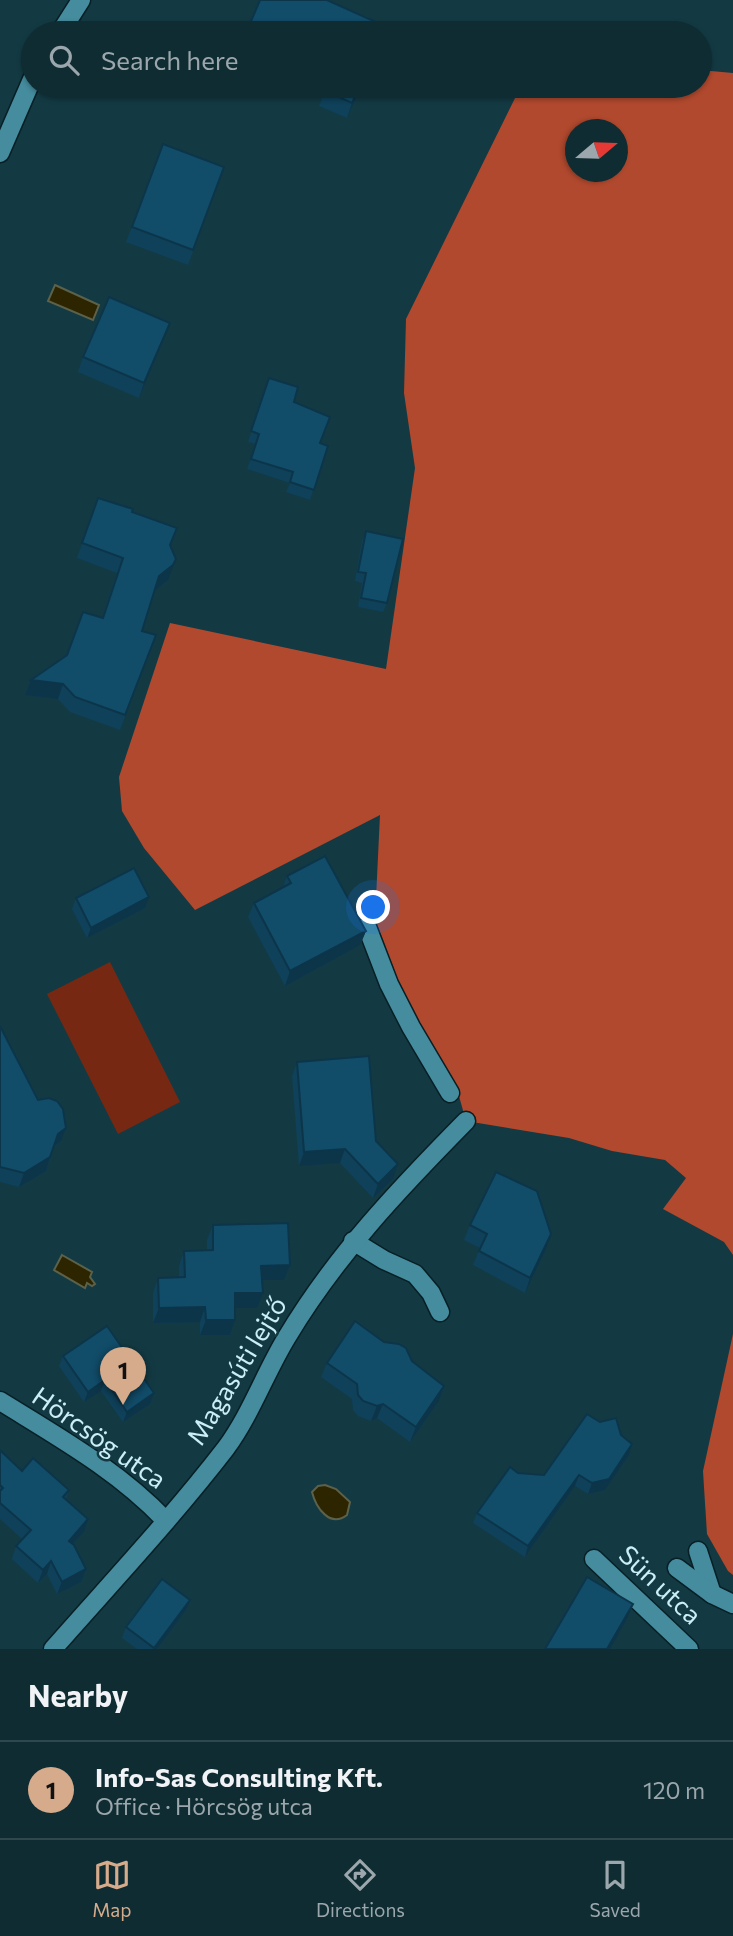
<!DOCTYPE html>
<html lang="en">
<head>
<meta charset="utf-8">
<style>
  :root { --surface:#0e2c32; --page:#1c383e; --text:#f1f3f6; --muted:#9ba7ac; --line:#2e484d; --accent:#d6ab8b }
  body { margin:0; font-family:Commissioner,sans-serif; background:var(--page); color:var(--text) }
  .compass { position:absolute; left:565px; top:119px; width:63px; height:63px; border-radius:50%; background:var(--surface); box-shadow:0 2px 5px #0004; rotate:71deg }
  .you { position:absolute; left:374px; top:908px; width:24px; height:24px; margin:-18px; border:5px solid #fff; border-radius:50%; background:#1a73e8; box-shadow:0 0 0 10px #1a73e833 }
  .badge { display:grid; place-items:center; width:46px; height:46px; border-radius:50%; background:var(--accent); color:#111; font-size:23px; font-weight:700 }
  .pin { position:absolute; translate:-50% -58px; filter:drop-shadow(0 2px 4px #0008) }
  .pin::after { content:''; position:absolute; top:37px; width:24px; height:21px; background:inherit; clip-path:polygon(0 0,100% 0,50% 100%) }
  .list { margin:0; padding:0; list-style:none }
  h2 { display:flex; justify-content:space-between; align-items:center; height:91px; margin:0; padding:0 28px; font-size:30px }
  h2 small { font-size:23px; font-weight:400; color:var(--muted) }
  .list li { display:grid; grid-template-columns:46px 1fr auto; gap:21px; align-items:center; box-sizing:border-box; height:98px; padding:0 28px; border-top:2px solid var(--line) }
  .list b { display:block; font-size:26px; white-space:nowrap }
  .list p { margin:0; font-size:23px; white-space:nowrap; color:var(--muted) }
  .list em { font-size:23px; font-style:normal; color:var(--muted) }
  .icon { flex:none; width:38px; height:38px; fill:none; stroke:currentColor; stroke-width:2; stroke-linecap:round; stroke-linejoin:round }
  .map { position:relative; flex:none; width:733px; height:1649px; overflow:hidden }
  .search { position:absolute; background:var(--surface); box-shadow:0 2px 5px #0004; left:21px; right:21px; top:21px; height:77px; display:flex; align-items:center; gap:18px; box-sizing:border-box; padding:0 24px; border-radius:38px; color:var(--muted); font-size:26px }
  .sheet { height:189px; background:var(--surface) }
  nav { display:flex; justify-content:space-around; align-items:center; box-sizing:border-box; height:98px; border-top:2px solid var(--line); background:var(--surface); font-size:19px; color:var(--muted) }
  nav a { display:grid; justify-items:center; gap:4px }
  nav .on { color:var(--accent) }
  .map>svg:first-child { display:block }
  .green { fill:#772812 }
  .forest { fill:#b1492e; fill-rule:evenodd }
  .water { fill:#2d2400; stroke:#5c614a; stroke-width:2 }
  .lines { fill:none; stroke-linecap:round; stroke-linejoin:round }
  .minor-casing { stroke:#081f25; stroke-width:21 }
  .minor { stroke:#448c9e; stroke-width:18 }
  .wall { fill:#0f415a }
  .shaded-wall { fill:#0c354a }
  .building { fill:#114c69; stroke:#0c354a; stroke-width:2 }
  .labels { text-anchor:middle; stroke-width:5; stroke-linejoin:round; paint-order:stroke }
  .street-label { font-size:26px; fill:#cbeef7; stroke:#133a43 }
</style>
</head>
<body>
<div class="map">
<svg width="733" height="1649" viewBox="0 0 733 1649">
  <rect width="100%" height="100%" fill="#133a43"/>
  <path class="green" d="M 110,962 L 180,1102 L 118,1134 L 47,994 Z"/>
  <g class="forest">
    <path d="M 700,70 L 733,73 L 733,1255 L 724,1242 L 663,1209 L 686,1178 L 665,1160 L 612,1151 L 569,1138 L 466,1121 L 457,1089 L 406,1001 L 375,919 L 380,815 L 195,910 L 144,848 L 122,811 L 119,777 L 170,623 L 386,669 L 415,468 L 404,393 L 406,319 L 521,86 L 700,86 ZM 576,130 L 618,130 L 618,172 L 576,172 Z"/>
    <path d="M 733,1334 L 733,1575 L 728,1571 L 707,1534 L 703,1471 Z"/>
  </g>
  <g class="water">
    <path d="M 55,285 L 99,305 L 93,320 L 48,301 Z"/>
    <path d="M 62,1255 L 92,1272 L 90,1277 L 95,1284 L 92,1286 L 87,1283 L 85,1288 L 54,1270 Z"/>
    <path d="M 325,1485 L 336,1489 L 350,1502 L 347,1515 C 330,1528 316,1508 312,1492 L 318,1486 Z"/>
  </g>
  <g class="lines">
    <g class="minor-casing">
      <g id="minor">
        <path d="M 60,33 L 81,0"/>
        <path d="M 0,153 L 33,77"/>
        <path d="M 367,927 L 389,984 L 411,1027 L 450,1093"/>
        <path d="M 353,1241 L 384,1260 L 415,1274 L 431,1293 L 440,1312"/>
        <path d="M 0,1401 C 58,1437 119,1471 166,1521"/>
        <path d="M 698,1551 L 712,1594"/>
        <path d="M 594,1559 L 689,1649"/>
        <path d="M 677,1568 L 712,1594 L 733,1604"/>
        <path d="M 53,1649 C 111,1583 172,1518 226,1448 C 251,1414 265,1373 287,1337 C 336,1255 400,1188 466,1121"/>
      </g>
    </g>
    <use href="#minor" class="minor"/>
  </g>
  <g class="wall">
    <path d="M 292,86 L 361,86 L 347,118 L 319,106 L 322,99 Z"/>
    <path d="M 224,167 L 188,265 L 126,242 L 132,227 Z"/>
    <path d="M 170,323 L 139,398 L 78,372 L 83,357 Z"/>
    <path d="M 269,378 L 294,402 L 320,443 L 328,446 L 310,500 L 286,492 L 290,483 L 247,469 L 256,444 L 248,442 Z"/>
    <path d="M 98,498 L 132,512 L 170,545 L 168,580 L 155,590 L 142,631 L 156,635 L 120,730 L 70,712 L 58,699 L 25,695 L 31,680 L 67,655 L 102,618 L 117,573 L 77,558 Z"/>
    <path d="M 366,531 L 387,603 L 383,612 L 358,607 L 362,583 L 355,581 L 362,541 Z"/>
    <path d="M 287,876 L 366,931 L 360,945 L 285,986 L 248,917 L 254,903 L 283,887 Z"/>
    <path d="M 76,898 L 145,908 L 87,938 L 72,909 Z"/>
    <path d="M 0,1026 L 61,1141 L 54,1147 L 46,1171 L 19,1187 L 0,1182 Z"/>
    <path d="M 297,1062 L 398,1164 L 393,1179 L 373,1198 L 340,1163 L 299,1166 L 292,1076 Z"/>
    <path d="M 213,1225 L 290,1265 L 284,1280 L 262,1280 L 257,1308 L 235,1308 L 235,1320 L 230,1335 L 200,1335 L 200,1322 L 153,1323 L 153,1293 L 158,1278 L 179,1277 L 179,1266 L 184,1251 L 207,1251 L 207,1240 Z"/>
    <path d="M 470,1225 L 546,1249 L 525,1293 L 473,1265 L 480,1248 L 464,1240 Z"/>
    <path d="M 384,1342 L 412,1361 L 444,1386 L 439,1401 L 410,1442 L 377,1418 L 371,1421 L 358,1416 L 353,1410 L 352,1399 L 321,1377 L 327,1363 Z"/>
    <path d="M 63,1356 L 154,1393 L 150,1404 L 123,1422 L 101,1391 L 84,1402 L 59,1366 Z"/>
    <path d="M 621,1435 L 629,1455 L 605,1490 L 588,1494 L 575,1486 L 525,1557 L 473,1523 L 477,1513 L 518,1473 L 544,1475 Z"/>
    <path d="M 0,1450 L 22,1471 L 69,1490 L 66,1499 L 88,1519 L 84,1532 L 73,1544 L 86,1569 L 81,1582 L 57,1594 L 47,1574 L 38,1583 L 12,1559 L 16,1546 L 22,1539 L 0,1519 Z"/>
    <path d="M 190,1600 L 186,1610 L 157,1649 L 137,1649 L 122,1638 L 126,1627 Z"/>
  </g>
  <g class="shaded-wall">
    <path d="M 360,86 L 361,86 L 347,118 L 352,103 Z"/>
    <path d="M 170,323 L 164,338 L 139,398 L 144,383 Z"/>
    <path d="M 176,559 L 168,580 L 154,591 L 159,576 Z"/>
    <path d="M 31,680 L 63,684 L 58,699 L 25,695 Z"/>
    <path d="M 149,897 L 145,908 L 87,938 L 91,928 Z"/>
    <path d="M 366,931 L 360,945 L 285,986 L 290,971 Z"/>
    <path d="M 66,1128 L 61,1141 L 53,1147 L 58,1134 Z"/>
    <path d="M 345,1149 L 340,1163 L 299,1166 L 304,1152 Z"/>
    <path d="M 50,1157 L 46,1171 L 19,1187 L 24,1173 Z"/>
    <path d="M 398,1164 L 393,1179 L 373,1198 L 378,1184 Z"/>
    <path d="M 551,1234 L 546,1249 L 525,1293 L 530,1278 Z"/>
    <path d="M 290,1265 L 284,1280 L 255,1280 L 261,1266 Z"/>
    <path d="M 235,1293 L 263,1293 L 257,1308 L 230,1308 Z"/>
    <path d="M 205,1307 L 200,1322 L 153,1323 L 159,1308 Z"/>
    <path d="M 206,1320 L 235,1320 L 230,1335 L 200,1335 Z"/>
    <path d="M 105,1380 L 101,1391 L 84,1402 L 88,1392 Z"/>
    <path d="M 444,1386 L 439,1401 L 410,1442 L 416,1427 Z"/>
    <path d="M 154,1393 L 150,1404 L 123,1422 L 127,1412 Z"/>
    <path d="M 383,1404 L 377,1418 L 371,1421 L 377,1406 Z"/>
    <path d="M 632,1444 L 629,1455 L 605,1490 L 588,1494 L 592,1483 Z"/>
    <path d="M 579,1475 L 575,1486 L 525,1557 L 528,1546 Z"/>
    <path d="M 88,1519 L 84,1532 L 64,1553 L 69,1541 Z"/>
    <path d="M 51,1561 L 47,1574 L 38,1583 L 43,1570 Z"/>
    <path d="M 86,1569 L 81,1582 L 57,1594 L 62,1582 Z"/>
    <path d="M 190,1600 L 186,1610 L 157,1649 L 154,1649 Z"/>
    <path d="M 633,1604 L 627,1619 L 610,1649 L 607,1649 Z"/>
  </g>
  <g class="building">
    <path d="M 260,0 L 327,0 L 376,22 L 372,33 L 246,33 Z"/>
    <path d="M 327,86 L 360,86 L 352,103 L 325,91 Z"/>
    <path d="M 163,144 L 224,167 L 193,250 L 132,227 Z"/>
    <path d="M 109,297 L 170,323 L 144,383 L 83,357 Z"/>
    <path d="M 269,378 L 298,387 L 294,402 L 330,417 L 320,443 L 328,446 L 314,490 L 290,482 L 293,472 L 251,459 L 259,434 L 251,431 Z"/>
    <path d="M 98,498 L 133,509 L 132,512 L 177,528 L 170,545 L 176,559 L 173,565 L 159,576 L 142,631 L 156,635 L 125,715 L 75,697 L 63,684 L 31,680 L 67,655 L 83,612 L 103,618 L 123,558 L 82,543 Z"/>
    <path d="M 366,531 L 403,539 L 387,603 L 361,598 L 366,573 L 358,572 Z"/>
    <path d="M 325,856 L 366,931 L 290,971 L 254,903 L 291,883 L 287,876 Z"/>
    <path d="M 134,868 L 149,897 L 91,928 L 76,898 Z"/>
    <path d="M 0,1026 L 38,1100 L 49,1098 L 57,1101 L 63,1109 L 66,1128 L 58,1134 L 50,1157 L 24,1173 L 0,1167 Z"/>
    <path d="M 369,1056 L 376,1141 L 398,1164 L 378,1184 L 345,1149 L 304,1152 L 297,1062 Z"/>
    <path d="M 496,1172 L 537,1191 L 551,1234 L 530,1278 L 479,1251 L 487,1234 L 470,1225 Z"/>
    <path d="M 288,1223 L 290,1265 L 261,1266 L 263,1293 L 235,1293 L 235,1320 L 206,1320 L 205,1307 L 159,1308 L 158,1278 L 185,1277 L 184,1251 L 213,1250 L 213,1225 Z"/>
    <path d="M 355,1321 L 384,1342 L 399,1344 L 406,1348 L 412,1361 L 444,1386 L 416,1427 L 383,1404 L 377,1406 L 363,1401 L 358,1395 L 357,1384 L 327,1363 Z"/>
    <path d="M 107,1326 L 154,1393 L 127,1412 L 105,1380 L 88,1392 L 63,1356 Z"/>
    <path d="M 587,1414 L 600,1422 L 616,1418 L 621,1435 L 632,1444 L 609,1479 L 592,1483 L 579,1475 L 528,1546 L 477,1513 L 510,1467 L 518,1473 L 544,1475 Z"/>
    <path d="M 0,1450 L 22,1471 L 33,1458 L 69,1490 L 63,1497 L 88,1519 L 69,1541 L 74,1545 L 86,1569 L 62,1582 L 51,1561 L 43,1570 L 16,1546 L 31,1530 L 0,1503 L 0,1491 L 3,1488 L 0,1485 Z"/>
    <path d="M 587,1577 L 633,1604 L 607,1649 L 545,1649 Z"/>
    <path d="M 162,1579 L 190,1600 L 154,1648 L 126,1627 Z"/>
  </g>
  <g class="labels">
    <g class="street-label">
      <text transform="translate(237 1371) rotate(-59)" y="9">Magasúti lejtő</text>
      <text transform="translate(99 1438) rotate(35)" y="9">Hörcsög utca</text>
      <text transform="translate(660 1585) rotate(43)" y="9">Sün utca</text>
    </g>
  </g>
</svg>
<svg class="compass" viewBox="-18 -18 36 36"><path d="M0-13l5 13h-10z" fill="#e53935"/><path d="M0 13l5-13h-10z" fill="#9ba7ac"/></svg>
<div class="you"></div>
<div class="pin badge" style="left:123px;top:1405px">1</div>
<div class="search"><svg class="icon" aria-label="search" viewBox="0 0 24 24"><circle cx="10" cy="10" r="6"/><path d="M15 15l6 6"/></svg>Search here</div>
</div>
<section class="sheet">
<h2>Nearby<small></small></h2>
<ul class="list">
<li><span class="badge">1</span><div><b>Info-Sas Consulting Kft.</b><p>Office · Hörcsög utca</p></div><em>120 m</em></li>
</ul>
</section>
<nav>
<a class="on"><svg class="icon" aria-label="map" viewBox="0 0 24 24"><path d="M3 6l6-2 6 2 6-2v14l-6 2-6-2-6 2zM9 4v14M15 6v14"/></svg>Map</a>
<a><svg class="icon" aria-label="directions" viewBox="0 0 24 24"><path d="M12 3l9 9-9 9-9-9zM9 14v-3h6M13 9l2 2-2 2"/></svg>Directions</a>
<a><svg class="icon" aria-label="saved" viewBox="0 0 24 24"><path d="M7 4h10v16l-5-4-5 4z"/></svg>Saved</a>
</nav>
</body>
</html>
